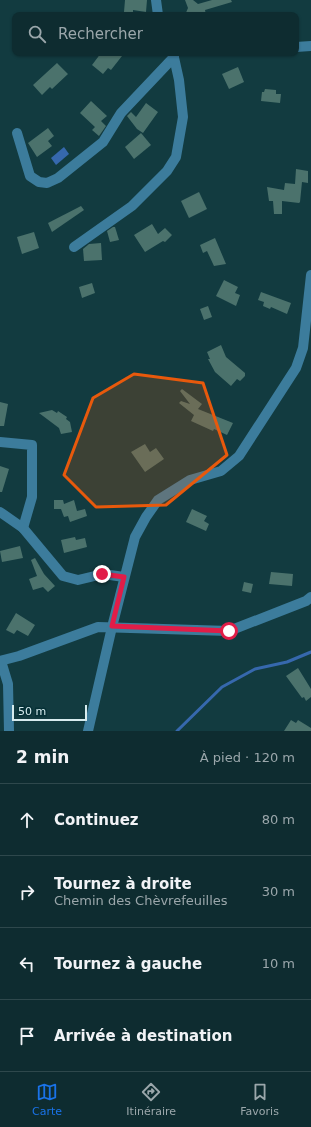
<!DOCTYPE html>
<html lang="fr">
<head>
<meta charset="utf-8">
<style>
  :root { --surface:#0e2c30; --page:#1c383c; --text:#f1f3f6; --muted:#9ba7ab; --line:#2e484c; --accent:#1a73e8 }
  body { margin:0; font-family:"DejaVu Sans",sans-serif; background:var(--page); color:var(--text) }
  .scale { position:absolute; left:12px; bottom:10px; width:75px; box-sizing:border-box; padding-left:4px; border:2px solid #d7ecef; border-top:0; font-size:11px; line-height:14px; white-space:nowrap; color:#d7ecef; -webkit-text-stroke:3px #053036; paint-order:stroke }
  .stop { position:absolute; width:12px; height:12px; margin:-9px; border:3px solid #e11d48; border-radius:50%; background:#fff }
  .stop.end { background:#e11d48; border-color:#fff; box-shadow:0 1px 4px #0008 }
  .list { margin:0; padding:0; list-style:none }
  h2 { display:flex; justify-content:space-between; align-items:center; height:52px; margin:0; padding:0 16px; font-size:17px }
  h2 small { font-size:13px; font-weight:400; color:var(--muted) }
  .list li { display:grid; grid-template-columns:26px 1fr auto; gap:12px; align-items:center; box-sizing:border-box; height:72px; padding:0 16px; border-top:1px solid var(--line) }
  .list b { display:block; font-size:15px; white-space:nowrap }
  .list p { margin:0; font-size:13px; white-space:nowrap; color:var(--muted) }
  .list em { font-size:13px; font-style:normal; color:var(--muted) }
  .icon { flex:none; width:22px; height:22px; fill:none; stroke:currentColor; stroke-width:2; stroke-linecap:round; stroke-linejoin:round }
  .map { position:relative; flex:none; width:311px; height:731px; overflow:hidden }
  .search { position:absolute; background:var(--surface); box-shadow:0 1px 3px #0004; left:12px; right:12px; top:12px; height:44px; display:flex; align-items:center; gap:10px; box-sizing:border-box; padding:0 14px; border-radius:8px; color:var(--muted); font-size:15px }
  .sheet { height:340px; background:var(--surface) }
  nav { display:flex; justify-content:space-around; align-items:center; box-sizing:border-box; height:56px; border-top:1px solid var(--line); background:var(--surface); font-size:11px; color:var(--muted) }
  nav a { display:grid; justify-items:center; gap:2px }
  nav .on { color:var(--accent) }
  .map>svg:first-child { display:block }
  .water { fill:#3668ad }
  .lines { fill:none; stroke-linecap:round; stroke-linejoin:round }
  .stream { stroke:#3668ad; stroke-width:3 }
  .building { fill:#4b726c }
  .minor { stroke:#3c7c9c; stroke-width:10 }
  .route { stroke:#e11d48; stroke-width:5 }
  .marked { fill:#e8590c; fill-opacity:0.2; stroke:#e8590c; stroke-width:3; stroke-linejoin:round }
</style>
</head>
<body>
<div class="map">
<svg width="311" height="731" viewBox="0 0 311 731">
  <rect width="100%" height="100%" fill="#123b40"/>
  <path class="water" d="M 64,147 L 69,154 L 56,165 L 51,158 Z"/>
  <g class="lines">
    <path class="stream" d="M 177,731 L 222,687 L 255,669 L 287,662 L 311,652"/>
  </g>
  <g class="building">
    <path d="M 125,0 L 147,0 L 146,12 L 133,10 L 133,13 L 124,12 Z"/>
    <path d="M 185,0 L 193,0 L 198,4 L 212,0 L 231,0 L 232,2 L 205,10 L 206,15 L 185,15 L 188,8 Z"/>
    <path d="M 101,53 L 118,53 L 122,56 L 111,70 L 108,68 L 103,74 L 92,65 Z"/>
    <path d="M 57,63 L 68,74 L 52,89 L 50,87 L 42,95 L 33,85 Z"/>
    <path d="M 238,67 L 244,82 L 229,89 L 222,74 Z"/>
    <path d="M 265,89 L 276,90 L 276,94 L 281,94 L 280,103 L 261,101 L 262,92 L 264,92 Z"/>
    <path d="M 91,101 L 107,116 L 101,121 L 106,126 L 99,136 L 92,130 L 95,127 L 80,113 Z"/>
    <path d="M 146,103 L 158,112 L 143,133 L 137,129 L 127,116 L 131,112 L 136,117 Z"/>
    <path d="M 48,128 L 54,136 L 48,141 L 52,146 L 37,157 L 28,143 Z"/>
    <path d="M 141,133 L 151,145 L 134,159 L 125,147 Z"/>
    <path d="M 296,169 L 308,171 L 308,183 L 302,182 L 300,202 L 299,203 L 282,201 L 282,214 L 274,214 L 273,201 L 269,201 L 267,187 L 284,190 L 285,183 L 295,184 Z"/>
    <path d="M 199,192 L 207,209 L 189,218 L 181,201 Z"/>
    <path d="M 81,206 L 84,210 L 52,232 L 48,223 Z"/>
    <path d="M 152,224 L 158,234 L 165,228 L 172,235 L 165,242 L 163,241 L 145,252 L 134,235 Z"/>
    <path d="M 113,227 L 115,227 L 119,240 L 110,242 L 107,231 Z"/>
    <path d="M 34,232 L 39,248 L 22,254 L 17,237 Z"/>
    <path d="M 215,238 L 226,264 L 214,266 L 207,251 L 203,253 L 200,245 Z"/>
    <path d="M 101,243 L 102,260 L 84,261 L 83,249 L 89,244 Z"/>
    <path d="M 224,280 L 238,287 L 235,293 L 240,295 L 236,306 L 216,296 Z"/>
    <path d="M 92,283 L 95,293 L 82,298 L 79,287 Z"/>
    <path d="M 261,292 L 291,303 L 287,314 L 271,307 L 270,309 L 263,306 L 264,302 L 258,300 Z"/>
    <path d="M 208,306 L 212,317 L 204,320 L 200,309 Z"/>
    <path d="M 221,345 L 226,357 L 245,373 L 245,376 L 240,381 L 237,379 L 231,386 L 215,372 L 208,359 L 210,359 L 207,352 Z"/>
    <path d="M 182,389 L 202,404 L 198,409 L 233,423 L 227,435 L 214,429 L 213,431 L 191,421 L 194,415 L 179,403 L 181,401 L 190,404 L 180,391 Z"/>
    <path d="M 0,402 L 8,404 L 4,426 L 0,426 Z"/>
    <path d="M 52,410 L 57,413 L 58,411 L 67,417 L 66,419 L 70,422 L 72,432 L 61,434 L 59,428 L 39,413 Z"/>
    <path d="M 145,444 L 150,452 L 156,448 L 164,459 L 145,472 L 131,452 Z"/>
    <path d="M 0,466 L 9,469 L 2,492 L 0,492 Z"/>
    <path d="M 54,500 L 63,500 L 64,504 L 74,500 L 77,511 L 85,509 L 87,516 L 70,522 L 68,516 L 64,517 L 61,509 L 54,509 Z"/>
    <path d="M 192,509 L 207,516 L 204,521 L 209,524 L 206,531 L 186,522 Z"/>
    <path d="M 75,537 L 76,540 L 85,538 L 87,547 L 64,553 L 61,540 Z"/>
    <path d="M 20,546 L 23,558 L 2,562 L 0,551 Z"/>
    <path d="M 35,558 L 44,574 L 55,586 L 48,592 L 43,587 L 33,590 L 29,579 L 37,576 L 31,560 Z"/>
    <path d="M 271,572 L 293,574 L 292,586 L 269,584 Z"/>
    <path d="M 244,582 L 253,584 L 251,593 L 242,591 Z"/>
    <path d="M 16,613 L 35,625 L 28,636 L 17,630 L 14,634 L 6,630 Z"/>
    <path d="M 298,668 L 311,689 L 311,697 L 306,701 L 304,697 L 302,698 L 286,676 Z"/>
    <path d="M 291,720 L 296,723 L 298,720 L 311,728 L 311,731 L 284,731 Z"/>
  </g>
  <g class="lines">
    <g class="minor">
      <path d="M 156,0 L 158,15"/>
      <path d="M 296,47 L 311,46"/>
      <path d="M 17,133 L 30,176 L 39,182 L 47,183 L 58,178 L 103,142 L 121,113 L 174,57"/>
      <path d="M 74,247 L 132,206 L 167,171 L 176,157 L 183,117 L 179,80 L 173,53"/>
      <path d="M 0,442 L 32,445 L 32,497 L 23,528"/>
      <path d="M 0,512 L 23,528 L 63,576 L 78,580 L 103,574 L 124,577"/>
      <path d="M 0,661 L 19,656 L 98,627 L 229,631 L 306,601 L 311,597"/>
      <path d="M 1,661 L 8,684 L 9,731"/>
      <path d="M 88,731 L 112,627 L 135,537 L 146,517 L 158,500 L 190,480 L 221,471 L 239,456 L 296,368 L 303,348 L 311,275"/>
    </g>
  </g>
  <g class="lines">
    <path class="route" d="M 102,574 L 124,577 L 112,626 L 229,631"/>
  </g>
  <path class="marked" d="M 134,374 L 203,383 L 227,455 L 166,505 L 96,507 L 64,475 L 93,398 Z"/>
</svg>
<div class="scale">50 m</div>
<div class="stop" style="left:229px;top:631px"></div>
<div class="stop end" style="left:102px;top:574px"></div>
<div class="search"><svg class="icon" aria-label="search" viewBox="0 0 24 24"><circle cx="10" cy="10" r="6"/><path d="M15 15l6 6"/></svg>Rechercher</div>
</div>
<section class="sheet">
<h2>2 min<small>À pied · 120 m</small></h2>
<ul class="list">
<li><svg class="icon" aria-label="ahead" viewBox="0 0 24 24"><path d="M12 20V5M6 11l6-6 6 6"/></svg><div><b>Continuez</b></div><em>80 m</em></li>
<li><svg class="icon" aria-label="right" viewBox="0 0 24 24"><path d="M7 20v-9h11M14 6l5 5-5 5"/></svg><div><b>Tournez à droite</b><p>Chemin des Chèvrefeuilles</p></div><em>30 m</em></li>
<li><svg class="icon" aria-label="left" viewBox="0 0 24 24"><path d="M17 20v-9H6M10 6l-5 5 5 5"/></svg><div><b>Tournez à gauche</b></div><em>10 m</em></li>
<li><svg class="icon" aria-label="arrive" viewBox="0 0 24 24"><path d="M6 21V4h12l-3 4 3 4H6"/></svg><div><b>Arrivée à destination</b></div></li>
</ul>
</section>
<nav>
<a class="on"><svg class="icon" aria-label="map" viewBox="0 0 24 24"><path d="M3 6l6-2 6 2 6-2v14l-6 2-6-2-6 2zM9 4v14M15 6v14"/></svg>Carte</a>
<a><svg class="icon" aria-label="directions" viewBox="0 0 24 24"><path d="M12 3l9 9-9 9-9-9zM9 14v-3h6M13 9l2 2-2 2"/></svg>Itinéraire</a>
<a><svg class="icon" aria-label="saved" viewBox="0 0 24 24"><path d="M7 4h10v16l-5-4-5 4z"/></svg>Favoris</a>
</nav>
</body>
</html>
